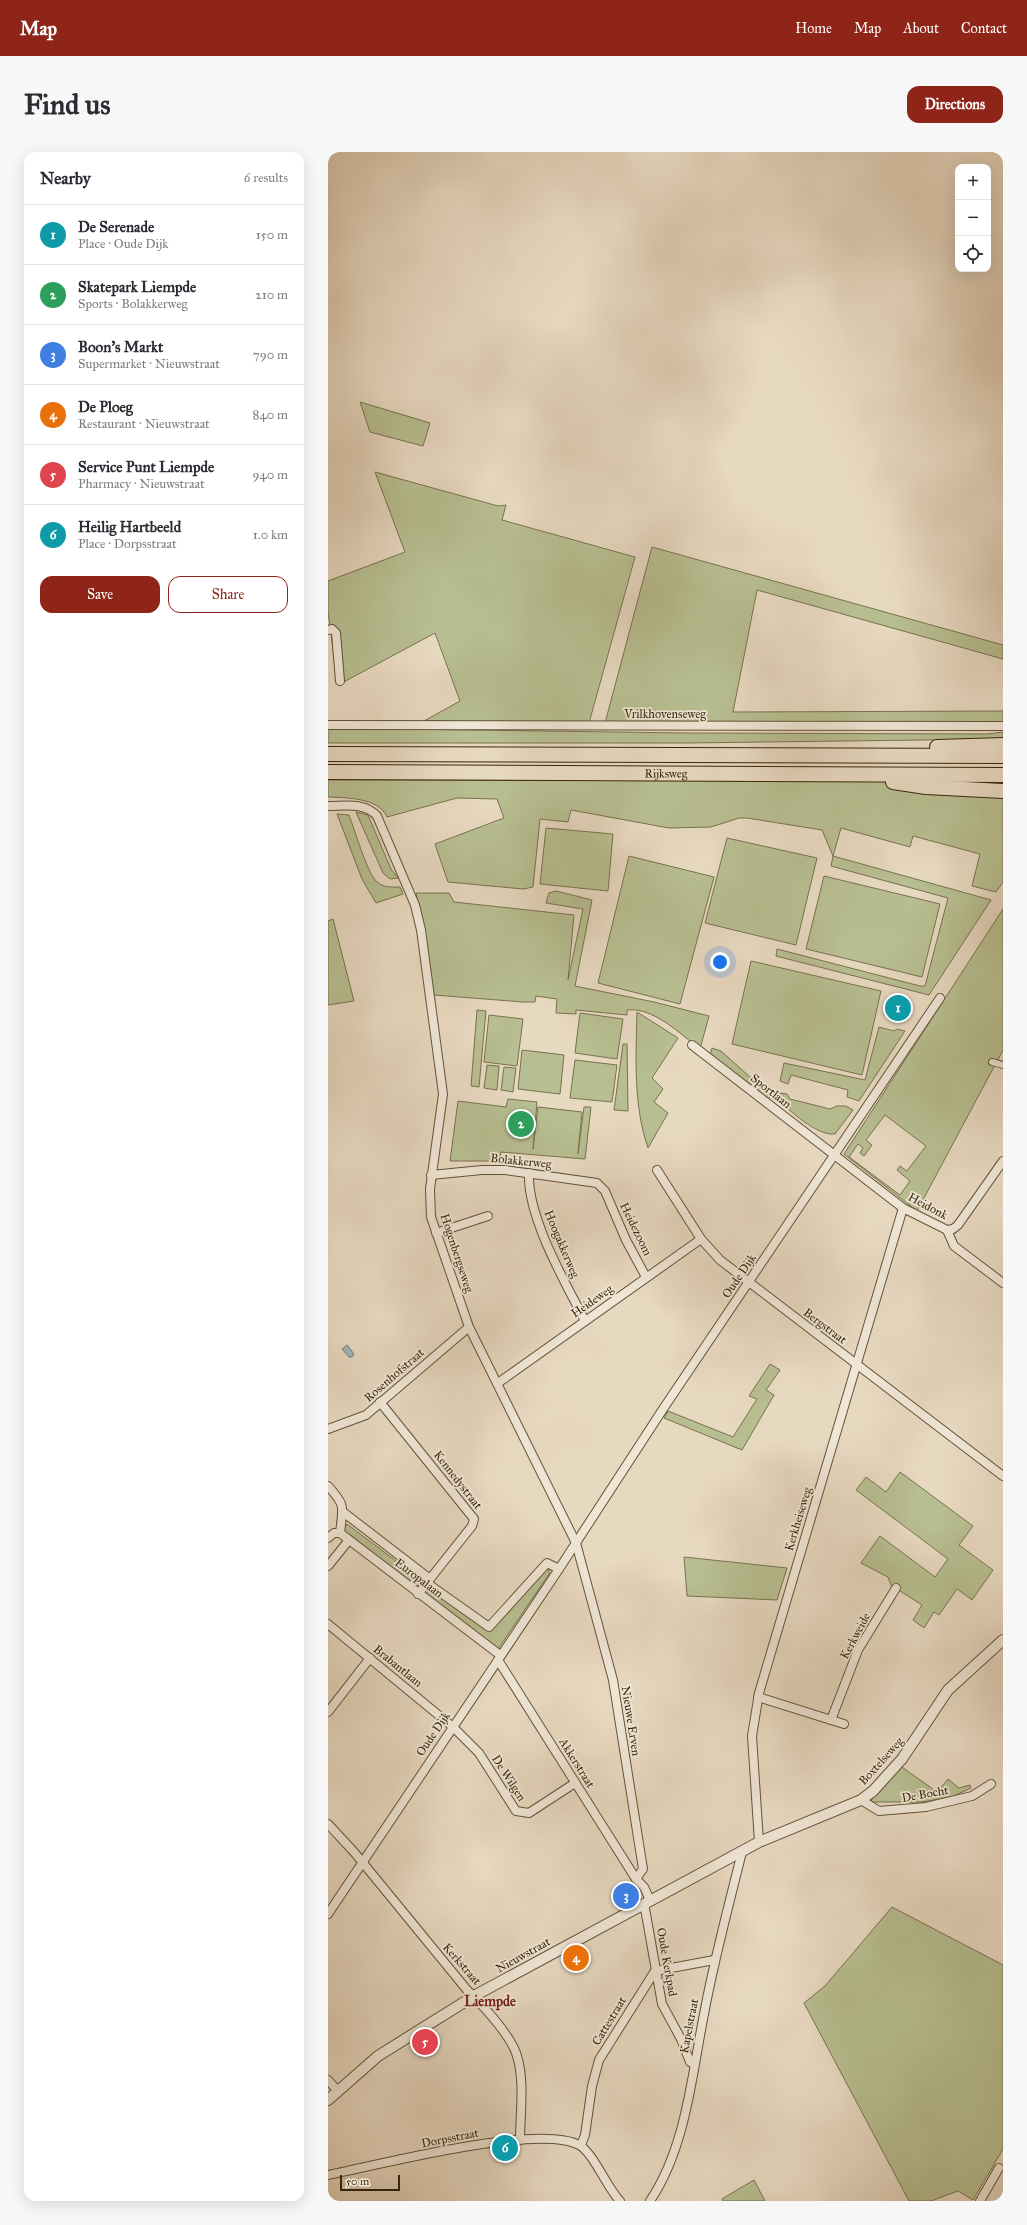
<!DOCTYPE html>
<html lang="en">
<head>
<meta charset="utf-8">
<style>
  :root { --surface:#fff; --page:#f7f7f7; --text:#2b2b33; --muted:#7c7c81; --line:#e1e1e2; --accent:#8f2418 }
  body { margin:0; font-family:"IM FELL Great Primer",serif; background:var(--page); color:var(--text) }
  .controls { position:absolute; right:12px; top:12px; display:grid; overflow:hidden; border-radius:8px; box-shadow:0 4px 16px #0002 }
  .controls button { width:36px; height:36px; display:grid; place-items:center; padding:0; border:0; border-bottom:1px solid var(--line); background:var(--surface); color:var(--text); font:20px sans-serif }
  .scale { position:absolute; left:12px; bottom:10px; width:60px; box-sizing:border-box; padding-left:4px; border:2px solid #39250b; border-top:0; font-size:11px; line-height:14px; white-space:nowrap; color:#39250b; -webkit-text-stroke:3px #efe6d6; paint-order:stroke }
  .you { position:absolute; left:392px; top:810px; width:14px; height:14px; margin:-10px; border:3px solid #fff; border-radius:50%; background:#1a73e8; box-shadow:0 0 0 6px #1a73e833 }
  .badge { display:grid; place-items:center; width:26px; height:26px; border-radius:50%; background:var(--accent); color:#fff; font-size:13px; font-weight:700 }
  .pin { position:absolute; translate:-50% -50%; border:2px solid #fff; box-shadow:0 1px 4px #0006 }
  .list { margin:0; padding:0; list-style:none }
  h2 { display:flex; justify-content:space-between; align-items:center; height:52px; margin:0; padding:0 16px; font-size:17px }
  h2 small { font-size:13px; font-weight:400; color:var(--muted) }
  .list li { display:grid; grid-template-columns:26px 1fr auto; gap:12px; align-items:center; box-sizing:border-box; height:60px; padding:0 16px; border-top:1px solid var(--line) }
  .list b { display:block; font-size:15px; white-space:nowrap }
  .list p { margin:0; font-size:13px; white-space:nowrap; color:var(--muted) }
  .list em { font-size:13px; font-style:normal; color:var(--muted) }
  .actions { display:flex; gap:8px; padding:12px 16px }
  .actions a { flex:1; padding:9px 0; border:1px solid var(--accent); border-radius:12px; text-align:center; font-size:14px; color:var(--accent) }
  .actions .main { background:var(--accent); color:#fff }
  .icon { flex:none; width:22px; height:22px; fill:none; stroke:currentColor; stroke-width:2; stroke-linecap:round; stroke-linejoin:round }
  .map { position:relative; flex:none; width:675px; height:2049px; overflow:hidden; border-radius:12px }
  header { display:flex; align-items:center; gap:24px; box-sizing:border-box; height:56px; padding:0 20px; background:var(--accent); color:#fff }
  header strong { font-size:19px }
  nav { display:flex; gap:22px; margin-inline-start:auto; font-size:14px }
  .intro { display:flex; align-items:center; justify-content:space-between; box-sizing:border-box; height:96px; padding:0 24px }
  h1 { margin:0; font-size:28px }
  .button { padding:10px 18px; border-radius:12px; background:var(--accent); color:#fff; font-size:14px; font-weight:700 }
  main { display:flex; gap:24px; padding:0 24px }
  aside { flex:1; background:var(--surface); border-radius:12px; box-shadow:0 4px 16px #0002 }
  .map>svg:first-child { display:block }
  .green { fill:#b7be91; stroke:#78724e; fill-rule:evenodd }
  .water { fill:#9db6be; stroke:#757c76 }
  .lines { fill:none; stroke-linecap:round; stroke-linejoin:round }
  .pedestrian-casing { stroke:#645238; stroke-width:8 }
  .minor-casing { stroke:#645238; stroke-width:10 }
  .tertiary-casing { stroke:#645238; stroke-width:12 }
  .motorway-casing { stroke:#39250b; stroke-width:16 }
  .pedestrian { stroke:#efe6d6; stroke-width:6 }
  .minor { stroke:#efe6d6; stroke-width:8 }
  .tertiary { stroke:#efe6d6; stroke-width:10 }
  .motorway { stroke:#e7d8c0; stroke-width:14 }
  .labels { text-anchor:middle; stroke-width:3.5; stroke-linejoin:round; paint-order:stroke }
  .street-label { font-size:12px; fill:#39250b; stroke:#efe6d6 }
  .quarter-label { font-size:14px; font-weight:bold; fill:#7a1f14; stroke:#efe6d6 }
</style>
</head>
<body>
<header>
<strong>Map</strong>
<nav><a>Home</a><a>Map</a><a>About</a><a>Contact</a></nav>
</header>
<div class="intro"><h1>Find us</h1><a class="button">Directions</a></div>
<main>
<aside>
<h2>Nearby<small>6 results</small></h2>
<ul class="list">
<li><span class="badge" style="background:#0f9aa8">1</span><div><b>De Serenade</b><p>Place · Oude Dijk</p></div><em>150 m</em></li>
<li><span class="badge" style="background:#2e9e5b">2</span><div><b>Skatepark Liempde</b><p>Sports · Bolakkerweg</p></div><em>210 m</em></li>
<li><span class="badge" style="background:#3f7fe0">3</span><div><b>Boon's Markt</b><p>Supermarket · Nieuwstraat</p></div><em>790 m</em></li>
<li><span class="badge" style="background:#e8710a">4</span><div><b>De Ploeg</b><p>Restaurant · Nieuwstraat</p></div><em>840 m</em></li>
<li><span class="badge" style="background:#e0444e">5</span><div><b>Service Punt Liempde</b><p>Pharmacy · Nieuwstraat</p></div><em>940 m</em></li>
<li><span class="badge" style="background:#0f9aa8">6</span><div><b>Heilig Hartbeeld</b><p>Place · Dorpsstraat</p></div><em>1.0 km</em></li>
</ul>
<div class="actions"><a class="main">Save</a><a>Share</a></div>
</aside>
<div class="map">
<svg width="675" height="2049" viewBox="0 0 675 2049">
  <rect width="100%" height="100%" fill="#e7d8c0"/>
  <filter id="stains"><feTurbulence type="fractalNoise" baseFrequency=".005" numOctaves="4"/><feColorMatrix values="0 0 0 0 .2 0 0 0 0 .09 0 0 0 0 .02 0 0 0 .5 -.17"/></filter>
  <radialGradient id="worn" r=".72"><stop offset=".6" stop-color="#630" stop-opacity="0"/><stop offset="1" stop-color="#630" stop-opacity=".3"/></radialGradient>
  <g class="green">
    <path d="M 32,250 L 102,271 L 95,294 L 42,280 Z"/>
    <path d="M 47,320 L 170,354 L 178,353 L 174,368 L 307,405 L 261,571 L 96,569 L 132,549 L 107,481 L 10,533 L 0,460 L 0,429 L 77,400 Z"/>
    <path d="M 324,395 L 675,493 L 675,507 L 429,438 L 405,560 L 675,559 L 675,571 L 277,571 Z"/>
    <path d="M 0,576 L 358,581 L 660,582 L 675,580 L 675,587 L 359,591 L 0,591 Z"/>
    <path d="M 0,628 L 554,629 L 675,638 L 675,730 L 668,740 L 644,734 L 652,702 L 585,684 L 582,695 L 513,676 L 505,704 L 663,748 L 601,843 L 448,804 L 449,797 L 592,834 L 597,834 L 620,746 L 503,714 L 505,704 L 494,678 L 419,666 L 411,666 L 383,675 L 341,676 L 243,658 L 240,670 L 212,667 L 205,735 L 195,737 L 120,730 L 107,692 L 176,666 L 169,647 L 129,646 L 59,665 C 50,645 18,646 0,645 Z"/>
    <path d="M 28,660 L 40,663 L 63,717 L 70,726 L 62,727 L 55,721 Z"/>
    <path d="M 9,662 L 21,663 C 27,678 38,718 48,729 C 55,736 64,735 72,735 L 75,742 L 48,751 L 34,727 Z"/>
    <path d="M 218,676 L 285,682 L 280,739 L 212,732 Z"/>
    <path d="M 399,686 L 489,706 L 468,793 L 377,771 Z"/>
    <path d="M 301,704 L 386,725 L 352,852 L 270,831 Z"/>
    <path d="M 496,724 L 612,752 L 594,825 L 478,797 Z"/>
    <path d="M 228,739 L 264,748 L 247,834 L 326,850 L 381,864 L 372,897 C 352,882 326,855 299,858 L 299,863 L 248,858 L 248,862 L 228,861 L 229,847 L 208,844 L 207,850 L 195,850 L 106,843 L 88,741 L 121,741 L 126,750 L 246,763 L 240,828 L 255,757 L 218,751 L 221,741 Z"/>
    <path d="M 675,757 L 675,898 L 589,1059 L 516,1002 ZM 557,963 L 598,994 L 579,1019 L 572,1014 L 569,1018 L 582,1029 L 572,1043 L 521,1005 L 530,992 L 535,996 L 532,1001 L 536,1004 L 544,993 L 538,988 Z"/>
    <path d="M 5,767 L 26,849 L 0,853 L 0,769 Z"/>
    <path d="M 423,809 L 553,839 L 534,923 L 404,892 Z"/>
    <path d="M 149,858 L 158,859 L 151,935 L 143,934 Z"/>
    <path d="M 309,860 L 350,886 L 324,926 L 335,937 L 326,950 L 340,961 L 320,996 C 305,952 308,906 309,860 Z"/>
    <path d="M 252,861 L 295,867 L 289,907 L 247,901 Z"/>
    <path d="M 161,863 L 195,867 L 189,914 L 156,910 Z"/>
    <path d="M 551,875 L 566,879 L 569,877 L 577,879 L 531,949 L 519,945 L 520,938 L 463,923 L 460,932 L 452,929 L 456,911 L 537,928 Z"/>
    <path d="M 295,892 L 299,892 L 300,959 L 286,958 Z"/>
    <path d="M 384,896 L 393,899 L 442,943 L 440,951 L 382,904 Z"/>
    <path d="M 194,898 L 236,903 L 232,942 L 190,937 Z"/>
    <path d="M 247,908 L 289,913 L 284,950 L 242,946 Z"/>
    <path d="M 159,913 L 171,914 L 169,938 L 156,936 Z"/>
    <path d="M 176,915 L 188,916 L 185,940 L 173,938 Z"/>
    <path d="M 451,941 L 459,942 L 462,947 L 502,957 L 509,954 L 518,954 L 525,958 L 507,982 C 488,984 462,958 447,946 Z"/>
    <path d="M 180,947 L 209,950 L 205,997 L 210,955 L 254,960 L 250,1002 L 256,955 L 263,955 L 257,1007 L 173,1000 L 171,1009 L 122,1009 L 130,949 L 178,955 Z"/>
    <path d="M 442,1212 L 452,1218 L 438,1238 L 446,1243 L 414,1298 L 336,1266 L 340,1259 L 405,1285 L 429,1247 L 421,1244 Z"/>
    <path d="M 572,1320 L 645,1374 L 631,1393 L 665,1418 L 644,1448 L 629,1437 L 611,1463 L 606,1460 L 596,1476 L 585,1468 L 594,1453 L 563,1433 L 560,1425 L 533,1411 L 552,1384 L 607,1425 L 620,1407 L 528,1338 L 538,1325 L 558,1340 Z"/>
    <path d="M 19,1372 L 92,1427 L 91,1434 L 88,1435 L 16,1379 L 16,1376 Z"/>
    <path d="M 356,1405 L 459,1416 L 449,1448 L 359,1444 Z"/>
    <path d="M 219,1417 L 221,1418 L 221,1422 L 170,1497 L 97,1443 L 102,1437 L 163,1477 Z"/>
    <path d="M 571,1613 L 609,1640 L 620,1627 L 631,1636 L 642,1633 L 643,1636 L 626,1644 L 595,1650 L 542,1650 Z"/>
    <path d="M 564,1755 L 675,1813 L 675,1997 L 645,2048 L 630,2039 L 603,2049 L 581,2049 L 476,1851 L 497,1834 Z"/>
    <path d="M 426,2028 L 437,2049 L 395,2049 L 394,2047 Z"/>
  </g>
  <path class="water" d="M 19,1193 L 26,1202 L 24,1205 L 21,1205 L 14,1197 Z"/>
  <g class="lines">
    <g class="pedestrian-casing">
      <path id="pedestrian" d="M 664,910 L 675,913"/>
    </g>
    <g class="minor-casing">
      <g id="minor">
        <path d="M 0,478 L 4,477 L 8,481 L 12,529"/>
        <path d="M 0,573 L 675,574"/>
        <path d="M 0,654 C 17,654 37,650 49,664 L 87,753 L 93,778 L 115,942 L 102,1037 L 103,1065 L 141,1175 L 248,1391 L 285,1528 L 315,1717 L 308,1727 L 316,1735 L 322,1748"/>
        <path d="M 364,893 L 575,1056 L 619,1078 L 626,1094 L 675,1131"/>
        <path d="M 329,1018 L 373,1087 L 392,1108 L 675,1324"/>
        <path d="M 201,1021 C 199,1065 237,1130 257,1169"/>
        <path d="M 103,1023 L 154,1018 L 177,1018 L 269,1031 L 277,1039 L 298,1088 L 318,1125"/>
        <path d="M 619,1078 L 625,1077 L 630,1073 L 675,1009"/>
        <path d="M 108,1081 L 160,1064"/>
        <path d="M 170,1231 L 373,1087"/>
        <path d="M 52,1250 L 146,1367 L 144,1374 L 90,1442"/>
        <path d="M 0,1277 L 38,1263 L 141,1175"/>
        <path d="M 0,1334 C 18,1354 15,1354 12,1381 L 172,1503"/>
        <path d="M 15,1360 L 102,1427"/>
        <path d="M 0,1386 L 6,1381 L 12,1381"/>
        <path d="M 0,1414 L 21,1388"/>
        <path d="M 99,1431 L 161,1475 L 219,1411 L 231,1417"/>
        <path d="M 0,1472 L 125,1575 L 151,1601 L 188,1659 L 201,1661 L 247,1631"/>
        <path d="M 170,1508 L 308,1727"/>
        <path d="M 430,1545 L 516,1572"/>
        <path d="M 0,1560 L 42,1506"/>
        <path d="M 503,1568 L 530,1498 L 568,1436"/>
        <path d="M 533,1648 L 551,1659 L 598,1655 L 644,1644 L 663,1632"/>
        <path d="M 0,1672 L 26,1700 L 139,1838 C 154,1852 184,1885 189,1904 C 197,1930 192,1961 192,1988"/>
        <path d="M 431,1690 L 424,1584 L 431,1541 L 575,1056"/>
        <path d="M 316,1751 L 334,1852 L 353,1887 L 362,1910 L 366,1912"/>
        <path d="M 0,1762 L 231,1417 L 335,1257 L 612,846"/>
        <path d="M 0,1928 L 10,1939"/>
        <path d="M 253,1993 L 257,1983 L 264,1934 L 271,1908 L 327,1819 L 386,1808"/>
        <path d="M 0,2023 C 51,2013 210,1971 251,1993 C 265,2000 279,2036 292,2049"/>
        <path d="M 322,2049 C 359,1994 364,1920 377,1857 C 387,1804 401,1752 414,1700"/>
        <path d="M 652,2049 L 671,2016"/>
      </g>
    </g>
    <g class="tertiary-casing">
      <path id="tertiary" d="M 0,1948 L 50,1904 L 146,1844 L 431,1690 L 533,1648 L 545,1639 L 574,1607 L 620,1538 L 675,1488"/>
    </g>
    <g class="motorway-casing">
      <g id="motorway">
        <path d="M 609,595 L 675,593"/>
        <path d="M 0,602 L 675,604"/>
        <path id="s1" d="M 0,620 L 675,623"/>
        <path d="M 565,630 L 598,635 L 675,639"/>
      </g>
    </g>
    <use href="#pedestrian" class="pedestrian"/>
    <use href="#minor" class="minor"/>
    <use href="#tertiary" class="tertiary"/>
    <use href="#motorway" class="motorway"/>
  </g>
  <g class="labels">
    <g class="street-label">
      <text x="337" y="566">Vrilkhovenseweg</text>
      <text dy="4" stroke="none"><textPath href="#s1" startOffset="338">Rijksweg</textPath></text>
      <text transform="translate(443 939) rotate(38)" y="4">Sportlaan</text>
      <text transform="translate(193 1009) rotate(6)" y="4">Bolakkerweg</text>
      <text transform="translate(600 1054) rotate(28)" y="4">Heidonk</text>
      <text transform="translate(308 1077) rotate(64)" y="4">Heidezoom</text>
      <text transform="translate(234 1092) rotate(67)" y="4">Hoogakkerweg</text>
      <text transform="translate(129 1101) rotate(72)" y="4">Hogenbergseweg</text>
      <text transform="translate(411 1124) rotate(-56)" y="4">Oude Dijk</text>
      <text transform="translate(264 1149) rotate(-35)" y="4">Heideweg</text>
      <text transform="translate(497 1174) rotate(37)" y="4">Bergstraat</text>
      <text transform="translate(66 1223) rotate(-41)" y="4">Rosenhofstraat</text>
      <text transform="translate(130 1328) rotate(52)" y="4">Kennedystraat</text>
      <text transform="translate(470 1367) rotate(-73)" y="4">Kerkheiseweg</text>
      <text transform="translate(91 1426) rotate(37)" y="4">Europalaan</text>
      <text transform="translate(527 1484) rotate(-62)" y="4">Kerkweide</text>
      <text transform="translate(70 1514) rotate(39)" y="4">Brabantlaan</text>
      <text transform="translate(303 1569) rotate(81)" y="4">Nieuwe Erven</text>
      <text transform="translate(105 1582) rotate(-56)" y="4">Oude Dijk</text>
      <text transform="translate(553 1609) rotate(-48)" y="4">Boxtelseweg</text>
      <text transform="translate(249 1611) rotate(58)" y="4">Akkerstraat</text>
      <text transform="translate(181 1626) rotate(57)" y="4">De Wilgen</text>
      <text transform="translate(597 1642) rotate(-10)" y="4">De Bocht</text>
      <text transform="translate(195 1803) rotate(-29)" y="4">Nieuwstraat</text>
      <text transform="translate(339 1810) rotate(80)" y="4">Oude Kerkpad</text>
      <text transform="translate(134 1812) rotate(49)" y="4">Kerkstraat</text>
      <text transform="translate(281 1869) rotate(-59)" y="4">Cattestraat</text>
      <text transform="translate(361 1874) rotate(-79)" y="4">Kapelstraat</text>
      <text transform="translate(122 1986) rotate(-11)" y="4">Dorpsstraat</text>
    </g>
    <g class="quarter-label">
      <text x="162" y="1854">Liempde</text>
    </g>
  </g>
  <rect width="100%" height="100%" filter="url(#stains)"/>
  <rect width="100%" height="100%" fill="url(#worn)"/>
</svg>
<div class="controls">
<button>+</button>
<button>−</button>
<button><svg class="icon" aria-label="locate" viewBox="0 0 24 24"><circle cx="12" cy="12" r="6"/><path d="M12 2v4M12 18v4M2 12h4M18 12h4"/></svg></button>
</div>
<div class="scale">50 m</div>
<div class="you"></div>
<div class="pin badge" style="left:570px;top:856px;background:#0f9aa8">1</div>
<div class="pin badge" style="left:193px;top:972px;background:#2e9e5b">2</div>
<div class="pin badge" style="left:298px;top:1744px;background:#3f7fe0">3</div>
<div class="pin badge" style="left:248px;top:1806px;background:#e8710a">4</div>
<div class="pin badge" style="left:97px;top:1890px;background:#e0444e">5</div>
<div class="pin badge" style="left:177px;top:1996px;background:#0f9aa8">6</div>
</div>
</main>
</body>
</html>
